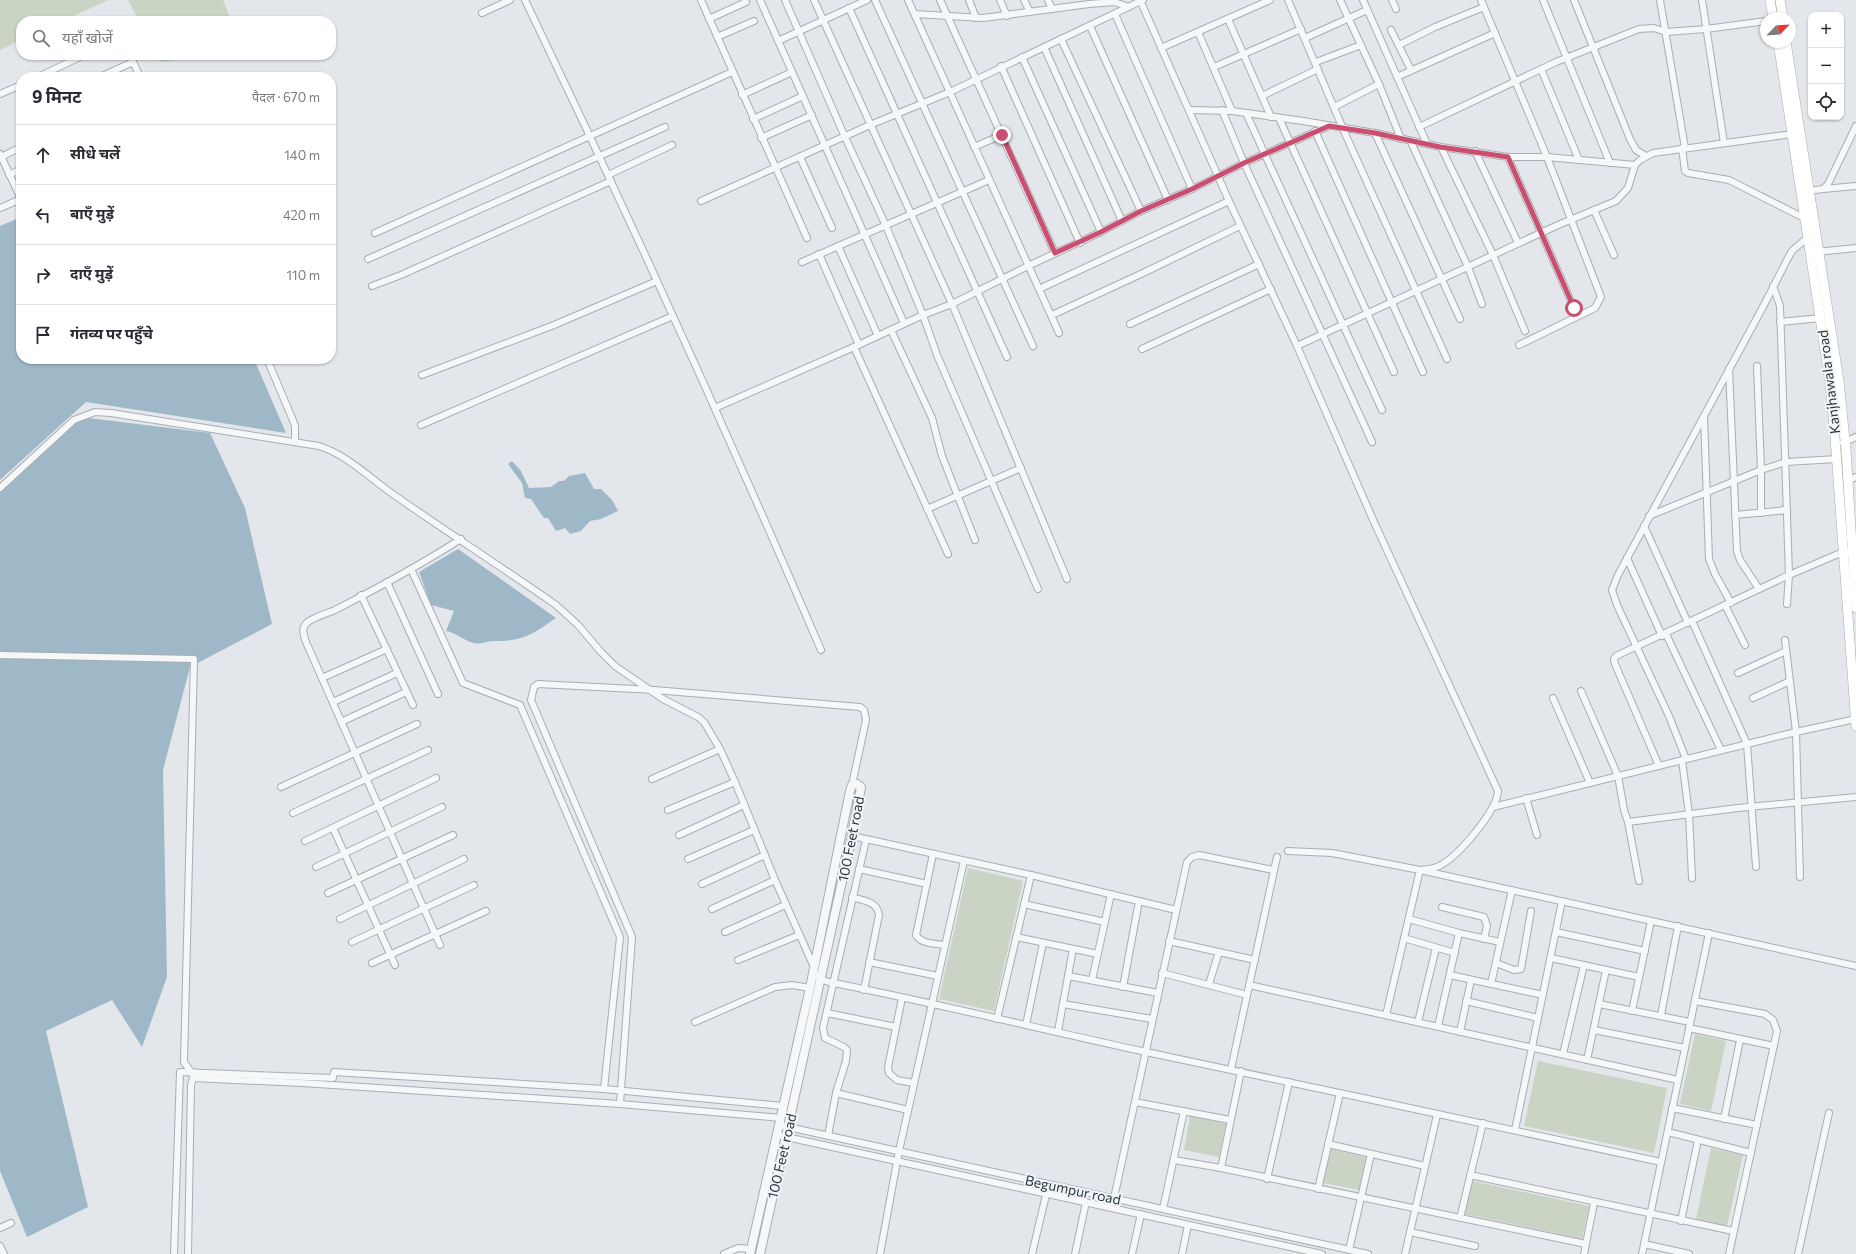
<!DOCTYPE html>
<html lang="hi">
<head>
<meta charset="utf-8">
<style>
  :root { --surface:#fff; --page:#f2f2f3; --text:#2b2b33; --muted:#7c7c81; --line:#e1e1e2 }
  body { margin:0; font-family:Commissioner,"Noto Sans Devanagari",sans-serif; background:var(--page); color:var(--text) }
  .controls { position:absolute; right:12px; top:12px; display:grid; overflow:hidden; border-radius:8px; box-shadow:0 1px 3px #0004 }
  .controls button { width:36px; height:36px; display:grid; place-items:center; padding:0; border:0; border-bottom:1px solid var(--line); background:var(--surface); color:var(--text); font:20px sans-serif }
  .compass { position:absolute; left:1760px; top:12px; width:36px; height:36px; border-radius:50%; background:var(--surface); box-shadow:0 1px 3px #0004; rotate:65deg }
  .stop { position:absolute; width:12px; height:12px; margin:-9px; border:3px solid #c94e70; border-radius:50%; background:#fff }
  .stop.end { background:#c94e70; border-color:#fff; box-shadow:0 1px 4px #0008 }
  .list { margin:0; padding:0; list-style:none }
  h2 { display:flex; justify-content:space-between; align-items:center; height:52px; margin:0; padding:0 16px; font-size:17px }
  h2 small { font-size:13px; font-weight:400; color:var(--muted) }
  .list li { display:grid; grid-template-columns:26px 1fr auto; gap:12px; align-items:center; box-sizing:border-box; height:60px; padding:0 16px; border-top:1px solid var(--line) }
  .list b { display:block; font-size:15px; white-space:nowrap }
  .list em { font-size:13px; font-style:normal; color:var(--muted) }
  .icon { flex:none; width:22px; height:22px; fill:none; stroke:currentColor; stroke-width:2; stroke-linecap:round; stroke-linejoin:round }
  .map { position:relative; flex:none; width:1856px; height:1254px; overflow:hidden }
  .search { position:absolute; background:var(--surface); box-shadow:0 1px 3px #0004; left:16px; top:16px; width:320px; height:44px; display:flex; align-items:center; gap:10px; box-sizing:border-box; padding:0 14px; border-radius:16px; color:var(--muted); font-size:15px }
  .panel { position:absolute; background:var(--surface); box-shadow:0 1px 3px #0004; left:16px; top:72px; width:320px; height:292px; border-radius:16px }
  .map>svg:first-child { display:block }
  .green { fill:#cad4c4 }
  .water { fill:#9fb8c8 }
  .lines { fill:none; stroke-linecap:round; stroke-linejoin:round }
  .minor-casing { stroke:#a8aeb4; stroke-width:8 }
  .tertiary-casing { stroke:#a8aeb4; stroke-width:10 }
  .secondary-casing { stroke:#a8aeb4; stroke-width:10 }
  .minor { stroke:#f5f7f8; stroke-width:6 }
  .tertiary { stroke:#f5f7f8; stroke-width:8 }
  .secondary { stroke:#fff; stroke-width:9 }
  .route { stroke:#c94e70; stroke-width:5 }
  .labels { text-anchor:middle; stroke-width:4; stroke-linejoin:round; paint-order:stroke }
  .street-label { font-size:14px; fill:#2b3642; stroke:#f2f5f7 }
</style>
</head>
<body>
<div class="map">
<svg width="1856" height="1254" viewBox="0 0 1856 1254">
  <rect width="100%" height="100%" fill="#e3e6ea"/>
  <g class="green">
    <path d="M 0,0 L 108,0 L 63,21 L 21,21 L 21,40 L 0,50 Z"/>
    <path d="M 128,0 L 223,0 L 231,21 L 139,21 Z"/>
    <path d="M 156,55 L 215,55 L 160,62 Z"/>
    <path d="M 968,868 L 1023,881 L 994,1011 L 939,999 Z"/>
    <path d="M 1695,1034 L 1726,1041 L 1711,1111 L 1680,1104 Z"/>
    <path d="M 1538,1061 L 1667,1088 L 1654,1153 L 1524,1126 Z"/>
    <path d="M 1190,1116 L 1226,1124 L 1219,1157 L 1184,1150 Z"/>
    <path d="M 1711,1148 L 1743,1155 L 1727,1226 L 1696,1219 Z"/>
    <path d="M 1330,1149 L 1366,1157 L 1359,1190 L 1323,1183 Z"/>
    <path d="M 1472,1181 L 1589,1206 L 1582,1239 L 1465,1214 Z"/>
  </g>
  <g class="water">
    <path d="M 21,217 L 21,359 L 254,359 L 286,433 L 86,402 L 0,480 L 0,226 Z"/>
    <path d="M 81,417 L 210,433 L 245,508 L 272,624 L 190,667 L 163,770 L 167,977 L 142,1047 L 112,1000 L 46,1031 L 88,1207 L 27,1237 L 0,1171 L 0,490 Z"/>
    <path d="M 512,461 L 521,471 L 529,488 L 551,487 L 559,481 L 564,481 L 569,476 L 585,473 L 594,489 L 601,489 L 612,500 L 618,511 L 601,519 L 590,521 L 581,531 L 570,534 L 565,528 L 556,531 L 548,518 L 544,518 L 531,499 L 525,498 L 522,483 L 508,464 Z"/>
    <path d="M 458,549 L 556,618 C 531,635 524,641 493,641 C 487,641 480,645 474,643 C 464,641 457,633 446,631 L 454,611 L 431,605 L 419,572 Z"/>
  </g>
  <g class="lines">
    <g class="minor-casing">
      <g id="minor">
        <path d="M 525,0 C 628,214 727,431 821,650"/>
        <path d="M 701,0 L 807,238"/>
        <path d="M 760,0 L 904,323"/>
        <path d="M 785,0 L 845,137 L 886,226 L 923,315 L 937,355 L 1038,589"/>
        <path d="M 814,0 L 952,304 L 1067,579"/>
        <path d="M 875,0 L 1033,346"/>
        <path d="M 908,0 L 1059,333"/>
        <path d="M 940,0 L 1055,253"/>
        <path d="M 969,0 L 976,18"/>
        <path d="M 1000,0 L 1007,16"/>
        <path d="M 1024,0 L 1030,12"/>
        <path d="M 1048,0 L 1052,9"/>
        <path d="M 1140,0 L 1229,201 L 1297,346 L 1374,522 L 1498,791 C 1497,811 1459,855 1441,865 C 1435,869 1428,869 1420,870 L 1332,853 L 1288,851"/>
        <path d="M 1288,0 L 1347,138 L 1447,359"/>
        <path d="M 1340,0 L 1379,84 L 1401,139"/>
        <path d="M 1363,0 L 1427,144"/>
        <path d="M 1392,0 L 1396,9"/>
        <path d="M 1481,0 L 1547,157 L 1601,297 L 1595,308 L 1519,345"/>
        <path d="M 1543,0 L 1610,163"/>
        <path d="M 1574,0 L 1630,139 L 1636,150 L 1646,156"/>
        <path d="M 1660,0 L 1685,148"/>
        <path d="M 1702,0 L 1724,143"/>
        <path d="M 849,8 L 1007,357"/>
        <path d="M 482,13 L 510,0"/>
        <path d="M 915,14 L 983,18 L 1089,4 L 1114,2 L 1129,7"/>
        <path d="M 1115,14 L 1192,189"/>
        <path d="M 709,19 L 746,2"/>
        <path d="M 1228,19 L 1271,117"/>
        <path d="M 1090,26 L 1168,200"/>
        <path d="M 1391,30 L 1411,70"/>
        <path d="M 1198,32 L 1232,111"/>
        <path d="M 717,37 L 754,21"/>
        <path d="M 1305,38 L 1367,10"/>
        <path d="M 1061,39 L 1141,211"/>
        <path d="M 778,41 L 867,0"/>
        <path d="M 1399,45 L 1435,27 L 1484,7"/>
        <path d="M 1044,47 L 1122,221"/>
        <path d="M 1161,48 L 1270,0"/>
        <path d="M 130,55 L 140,77"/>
        <path d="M 1022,57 L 1101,232"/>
        <path d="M 1316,62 L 1361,45"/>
        <path d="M 1001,66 L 1080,243"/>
        <path d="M 1214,67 L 1301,29"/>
        <path d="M 1541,69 L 1579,160"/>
        <path d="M 38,77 L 84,55"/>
        <path d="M 100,77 L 133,62"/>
        <path d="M 1397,77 L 1495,33"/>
        <path d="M 0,94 L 21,85"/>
        <path d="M 742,95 L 792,72"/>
        <path d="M 1262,96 L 1318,69"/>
        <path d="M 1334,107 L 1379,84"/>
        <path d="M 1190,110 L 1232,111 L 1303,121 L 1375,133 L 1441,147 L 1508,157 L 1547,157 L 1635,165"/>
        <path d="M 1222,110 L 1244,163 L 1372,442"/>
        <path d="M 1246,113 L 1382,410"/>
        <path d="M 1279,118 L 1394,372"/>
        <path d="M 753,119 L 803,96"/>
        <path d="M 1419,127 L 1556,62 L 1639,29 L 1654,28 L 1666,32 L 1706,29 L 1766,21"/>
        <path d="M 1315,131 L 1423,372"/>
        <path d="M 1375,133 L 1460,319"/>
        <path d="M 761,138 L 812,115"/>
        <path d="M 1411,142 L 1468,267 L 1482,304"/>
        <path d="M 974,147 L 1002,135"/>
        <path d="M 1441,147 L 1493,255 L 1525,331"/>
        <path d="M 1682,148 L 1685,171 L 1688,173 L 1729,180 L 1806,219"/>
        <path d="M 1475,151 L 1518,243"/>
        <path d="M 0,154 L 21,199"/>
        <path d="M 1,157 L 21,147"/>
        <path d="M 800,157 L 832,228"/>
        <path d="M 1508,157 L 1574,308"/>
        <path d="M 9,175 L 21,169"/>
        <path d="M 608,175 L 672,145"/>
        <path d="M 1823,189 L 1856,186"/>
        <path d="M 1809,191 L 1823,189 L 1828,184 L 1856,126"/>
        <path d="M 701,201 L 870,125 L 950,92 L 1143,0"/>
        <path d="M 0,208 L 21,199"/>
        <path d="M 1594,210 L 1614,255"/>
        <path d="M 375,233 L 732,72"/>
        <path d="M 838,246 L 878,336"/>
        <path d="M 1816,252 L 1856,248"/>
        <path d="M 819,254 L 859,345"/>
        <path d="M 368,259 L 665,127"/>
        <path d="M 802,262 L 989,180"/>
        <path d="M 372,286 L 401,275 L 611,181"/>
        <path d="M 1773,286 L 1780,306 L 1789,575 L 1787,604"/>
        <path d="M 1039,289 L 1229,201"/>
        <path d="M 1052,315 L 1141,274 L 1240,226"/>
        <path d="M 1780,322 L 1821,318"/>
        <path d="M 1130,324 L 1259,264"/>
        <path d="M 891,330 L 932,418 L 942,456 L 975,540"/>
        <path d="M 1297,346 L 1558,225 L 1616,201 L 1628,188 L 1635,165 L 1640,160 L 1653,153 L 1792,134"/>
        <path d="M 854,347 L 948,554"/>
        <path d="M 1142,349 L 1271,289"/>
        <path d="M 267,359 L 292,418 L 295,426 L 295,442"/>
        <path d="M 1757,366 L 1761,470 L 1761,513"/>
        <path d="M 1729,369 L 1737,551 L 1740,560 L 1759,589"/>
        <path d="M 422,375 L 554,325 L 657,281"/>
        <path d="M 715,408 L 854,347 L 923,315 L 952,304 L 1028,266 L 1101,232 L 1141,211 L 1192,189 L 1244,163 L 1329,126"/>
        <path d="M 1704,416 L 1709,559 L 1715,574 L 1731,603"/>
        <path d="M 421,425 L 673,316"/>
        <path d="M 1843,443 L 1856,437"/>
        <path d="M 1847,481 L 1856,477"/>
        <path d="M 0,488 L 74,420 L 95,412 L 111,413 L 319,446 C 350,456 371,480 397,497 C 450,534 503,568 556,605 L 578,625 L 601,652 L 615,666 L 663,699 L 698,717 L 704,722 L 720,749 L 735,782 L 775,880 L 814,967"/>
        <path d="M 927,509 L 1021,468"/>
        <path d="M 1735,515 L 1787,510"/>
        <path d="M 1649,516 L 1761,470 L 1786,462 L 1837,459"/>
        <path d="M 1644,526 L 1688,623"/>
        <path d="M 1627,558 L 1662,636"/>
        <path d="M 411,569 L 463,683 L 520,705 L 620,937 L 604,1089"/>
        <path d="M 387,582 L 438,694"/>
        <path d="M 361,595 L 413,705"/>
        <path d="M 1725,605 L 1745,645"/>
        <path d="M 1692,621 L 1747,744 L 1756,867"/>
        <path d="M 1666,634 L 1721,750"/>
        <path d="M 1785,640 L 1796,732 L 1800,877"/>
        <path d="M 0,655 L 194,659 L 184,1062 L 193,1075"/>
        <path d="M 1738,673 L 1786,651"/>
        <path d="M 322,678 L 387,649"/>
        <path d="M 1581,691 L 1618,776 L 1624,810 L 1628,822 L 1639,881"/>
        <path d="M 1553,698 L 1590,783"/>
        <path d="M 1753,698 L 1790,681"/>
        <path d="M 333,702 L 397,673"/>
        <path d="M 341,722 L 406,692"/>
        <path d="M 1686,759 L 1669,716 L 1617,605 L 1612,590 L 1618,575 L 1764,305 L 1787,260 L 1792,251 L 1808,237"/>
        <path d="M 1682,760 L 1689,814 L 1692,878"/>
        <path d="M 1659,766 L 1615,664 L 1614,659 L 1616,656 L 1789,575 L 1843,552 L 1853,552"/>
        <path d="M 652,779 L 720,749"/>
        <path d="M 281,787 L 417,724"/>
        <path d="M 1526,798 L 1537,835"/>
        <path d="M 1493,807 L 1796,732 L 1856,719"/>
        <path d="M 668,810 L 735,782"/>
        <path d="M 293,813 L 428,750"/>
        <path d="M 1628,822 L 1738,808 L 1856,797"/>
        <path d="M 333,828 L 395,965"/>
        <path d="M 679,835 L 744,805"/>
        <path d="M 852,836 L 1031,875 L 1176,910"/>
        <path d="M 305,841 L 436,778"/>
        <path d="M 933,854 L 916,935 C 921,944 936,944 945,945"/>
        <path d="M 688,859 L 754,830"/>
        <path d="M 316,867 L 442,807"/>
        <path d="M 859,869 L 927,884"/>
        <path d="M 702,884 L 765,855"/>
        <path d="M 328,893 L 453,835"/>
        <path d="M 852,897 C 864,901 877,901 879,915 L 864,990"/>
        <path d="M 1024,904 L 1105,922"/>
        <path d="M 1442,907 L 1484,917 L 1487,926 L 1484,939"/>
        <path d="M 712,909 L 775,880"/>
        <path d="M 340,919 L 464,859"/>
        <path d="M 1409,919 L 1459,933 L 1500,942"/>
        <path d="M 725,932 L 785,905"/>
        <path d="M 1556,932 L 1645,951"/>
        <path d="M 1016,937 L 1098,954"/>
        <path d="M 1404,938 L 1455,953"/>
        <path d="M 1169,941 L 1255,960"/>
        <path d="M 352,942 L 474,885"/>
        <path d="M 440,945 L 310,651 C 307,644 300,632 305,625 C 308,619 328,613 335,610 C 378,588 420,565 461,539"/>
        <path d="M 1551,958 L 1639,977"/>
        <path d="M 738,960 L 799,935"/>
        <path d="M 869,962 L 938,976"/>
        <path d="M 372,963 L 486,911"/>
        <path d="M 1496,963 L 1514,970 L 1521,969 L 1531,911"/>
        <path d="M 1162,973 L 1247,995"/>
        <path d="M 818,975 L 820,979 L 829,982 C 935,1003 1040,1029 1146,1052 C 1318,1088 1489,1125 1661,1162"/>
        <path d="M 1450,975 L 1543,995"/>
        <path d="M 1068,976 L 1158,993"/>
        <path d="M 1092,980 L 1111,894"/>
        <path d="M 1209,984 L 1219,952"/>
        <path d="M 1491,984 L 1512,890"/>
        <path d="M 1249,985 L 1678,1080"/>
        <path d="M 1123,987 L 1139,901"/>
        <path d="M 902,998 L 888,1067 L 889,1073 L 897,1080 L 914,1083"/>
        <path d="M 1466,1001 L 1538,1018"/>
        <path d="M 1695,1001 L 1765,1014 L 1773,1020 L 1777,1031 L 1729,1254"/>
        <path d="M 1063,1004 L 1152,1019"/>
        <path d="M 1599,1004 L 1690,1022"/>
        <path d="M 1632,1011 L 1651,921"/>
        <path d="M 827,1013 L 896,1027"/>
        <path d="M 1386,1015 L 1420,870 L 1856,966"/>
        <path d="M 1661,1015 L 1678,926"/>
        <path d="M 997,1019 L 1031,875"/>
        <path d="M 695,1022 L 775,987 L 792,985 L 810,988"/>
        <path d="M 1418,1022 L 1436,948"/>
        <path d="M 1026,1025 L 1043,943"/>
        <path d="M 1438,1026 L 1459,933"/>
        <path d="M 1689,1028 L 1774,1046"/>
        <path d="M 1594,1030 L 1685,1048"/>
        <path d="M 1058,1031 L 1073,949"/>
        <path d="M 1460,1032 L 1471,980"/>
        <path d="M 1563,1054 L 1584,965"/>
        <path d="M 1587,1060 L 1606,970"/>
        <path d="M 1231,1069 L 1277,857"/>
        <path d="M 836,1093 L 908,1110"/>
        <path d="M 1135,1102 L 1230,1120"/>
        <path d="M 620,1104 L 632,937 L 531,700 L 534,687 L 538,684 L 654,690 L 860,707 L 864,710 L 866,720 L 852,785"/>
        <path d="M 1672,1108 L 1757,1125"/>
        <path d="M 1724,1119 L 1740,1040"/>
        <path d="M 779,1125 L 1368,1254"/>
        <path d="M 1515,1130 L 1562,901"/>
        <path d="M 1668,1132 L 1751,1153"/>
        <path d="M 782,1136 L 1322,1254"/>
        <path d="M 828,1136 L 836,1093 L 846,1061 L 847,1050 L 844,1047 L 825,1038 L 823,1028 L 866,840"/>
        <path d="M 1328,1144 L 1425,1166"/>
        <path d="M 1174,1160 L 1221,1168 L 1586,1244"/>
        <path d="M 1221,1168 L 1241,1071"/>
        <path d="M 1470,1175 L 1733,1231"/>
        <path d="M 1267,1179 L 1289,1082"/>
        <path d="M 1318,1189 L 1340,1093"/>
        <path d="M 1114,1198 L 1187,862 L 1192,857 L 1199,855 L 1273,870"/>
        <path d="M 1163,1209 L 1184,1111"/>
        <path d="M 1460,1218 L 1483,1123"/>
        <path d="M 1681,1221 L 1698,1140"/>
        <path d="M 0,1228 L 11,1223"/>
        <path d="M 1410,1232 L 1475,1246"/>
        <path d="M 1644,1244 L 1689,1254"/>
        <path d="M 0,1246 L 4,1254"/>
        <path d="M 1349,1250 L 1371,1154"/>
        <path d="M 174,1254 L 180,1072 L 333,1078 L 334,1072 L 604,1089 L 783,1106"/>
        <path d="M 188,1254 L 191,1085 L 193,1078 L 302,1083 L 620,1104 L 781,1118"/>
        <path d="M 724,1254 L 738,1248 L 751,1249"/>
        <path d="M 880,1254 L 899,1151 L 964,861"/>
        <path d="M 1032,1254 L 1046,1195"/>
        <path d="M 1075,1254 L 1086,1202"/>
        <path d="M 1132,1254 L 1141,1214"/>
        <path d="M 1182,1254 L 1188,1225"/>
        <path d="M 1405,1254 L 1437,1115"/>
        <path d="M 1584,1254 L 1594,1203"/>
        <path d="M 1642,1254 L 1709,933"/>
        <path d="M 1798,1254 L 1829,1113"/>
      </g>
    </g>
    <g class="tertiary-casing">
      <path id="tertiary" d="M 750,1254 L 810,988 L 850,791 L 852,785 L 857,784 L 861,787 L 852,836 L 760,1254"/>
    </g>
    <g class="secondary-casing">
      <g id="secondary">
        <path d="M 1770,0 L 1773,18"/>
        <path d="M 1780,0 L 1783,18"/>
        <path d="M 1778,42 L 1830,383 L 1835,437 L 1856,726"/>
        <path d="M 1786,42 L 1839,381 L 1846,450 L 1856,608"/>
      </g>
    </g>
    <use href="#minor" class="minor"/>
    <use href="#tertiary" class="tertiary"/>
    <use href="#secondary" class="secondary"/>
  </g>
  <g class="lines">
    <path class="route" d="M 1002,135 L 1055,253 L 1101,232 L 1141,211 L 1192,189 L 1244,163 L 1329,126 L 1375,133 L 1440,147 L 1508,157 L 1574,308"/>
  </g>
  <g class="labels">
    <g class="street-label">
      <text transform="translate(1829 382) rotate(-97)" y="5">Kanjhawala road</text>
      <text transform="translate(851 839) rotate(-79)" y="5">100 Feet road</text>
      <text transform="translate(782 1156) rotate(-77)" y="5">100 Feet road</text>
      <text transform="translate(1073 1190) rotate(12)" y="5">Begumpur road</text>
    </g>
  </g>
</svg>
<div class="controls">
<button>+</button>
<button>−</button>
<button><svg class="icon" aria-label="locate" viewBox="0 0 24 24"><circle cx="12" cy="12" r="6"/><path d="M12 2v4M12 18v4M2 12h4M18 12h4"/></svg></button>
</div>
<svg class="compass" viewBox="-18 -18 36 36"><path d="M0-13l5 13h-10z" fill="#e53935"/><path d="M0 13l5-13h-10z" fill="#7c7c81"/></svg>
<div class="stop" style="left:1574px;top:308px"></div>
<div class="stop end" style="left:1002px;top:135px"></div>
<div class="search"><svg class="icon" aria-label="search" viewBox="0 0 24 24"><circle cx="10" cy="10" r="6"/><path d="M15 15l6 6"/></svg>यहाँ खोजें</div>
<section class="panel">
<h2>9 मिनट<small>पैदल · 670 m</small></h2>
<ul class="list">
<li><svg class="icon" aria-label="ahead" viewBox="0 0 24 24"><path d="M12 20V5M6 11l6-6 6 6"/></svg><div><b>सीधे चलें</b></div><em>140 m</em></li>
<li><svg class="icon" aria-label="left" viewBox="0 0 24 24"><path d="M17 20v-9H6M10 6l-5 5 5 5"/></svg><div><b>बाएँ मुड़ें</b></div><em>420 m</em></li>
<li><svg class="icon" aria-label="right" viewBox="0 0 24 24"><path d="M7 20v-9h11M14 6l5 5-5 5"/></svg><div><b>दाएँ मुड़ें</b></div><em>110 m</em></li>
<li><svg class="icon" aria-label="arrive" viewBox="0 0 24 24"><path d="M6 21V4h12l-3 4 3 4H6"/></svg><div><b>गंतव्य पर पहुँचे</b></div></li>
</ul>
</section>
</div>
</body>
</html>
